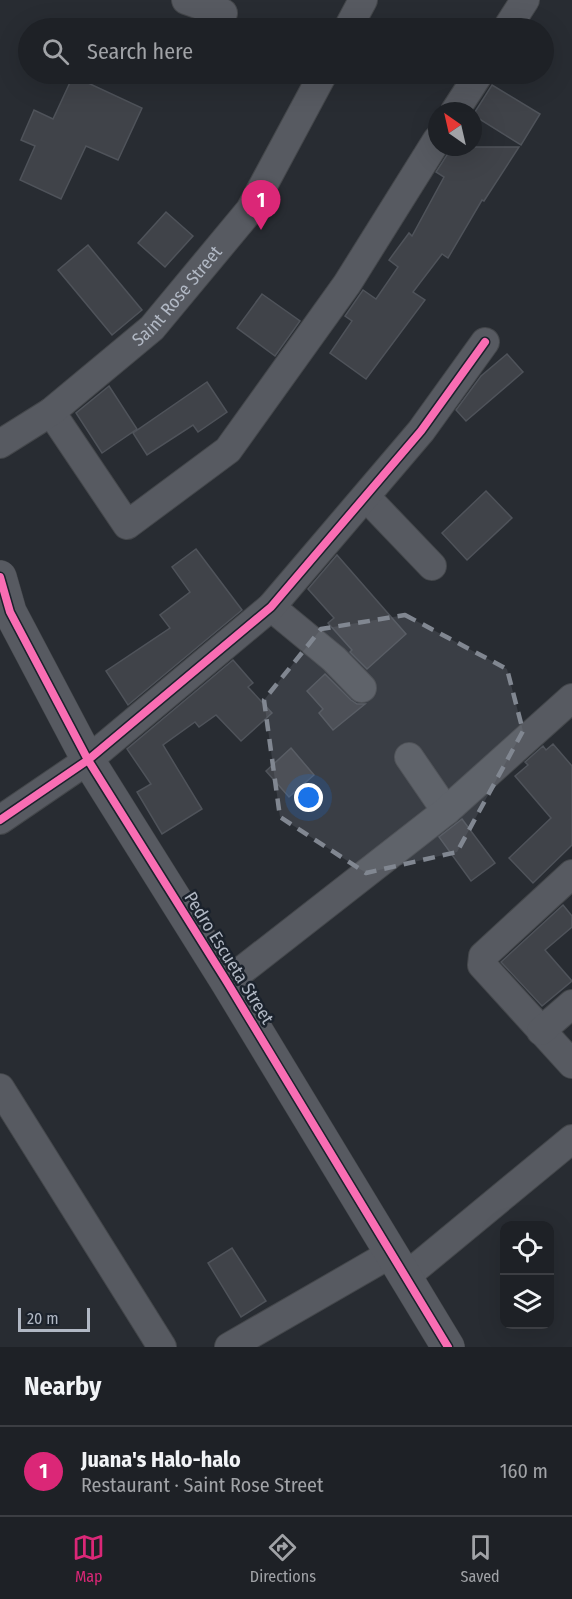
<!DOCTYPE html>
<html lang="en">
<head>
<meta charset="utf-8">
<style>
  :root { --surface:#1e2126; --page:#2b2e32; --text:#f1f3f6; --muted:#a1a3a7; --line:#3c3e43; --accent:#db2777 }
  body { margin:0; font-family:"Fira Sans Condensed",sans-serif; background:var(--page); color:var(--text) }
  .controls { position:absolute; right:18px; bottom:18px; display:grid; overflow:hidden; border-radius:12px; box-shadow:0 6px 24px #0002 }
  .controls button { width:54px; height:54px; display:grid; place-items:center; padding:0; border:0; border-bottom:2px solid var(--line); background:var(--surface); color:var(--text); font:30px sans-serif }
  .compass { position:absolute; left:428px; top:102px; width:54px; height:54px; border-radius:50%; background:var(--surface); box-shadow:0 6px 24px #0002; rotate:326deg }
  .scale { position:absolute; left:18px; bottom:15px; width:72px; box-sizing:border-box; padding-left:6px; border:3px solid #b1b8c4; border-top:0; font-size:16px; line-height:21px; white-space:nowrap; color:#b1b8c4; -webkit-text-stroke:4px #1b222c; paint-order:stroke }
  .you { position:absolute; left:309px; top:798px; width:21px; height:21px; margin:-15px; border:4px solid #fff; border-radius:50%; background:#1a73e8; box-shadow:0 0 0 9px #1a73e833 }
  .badge { display:grid; place-items:center; width:39px; height:39px; border-radius:50%; background:var(--accent); color:#fff; font-size:20px; font-weight:700 }
  .pin { position:absolute; translate:-50% -50px; filter:drop-shadow(0 2px 3px #0008) }
  .pin::after { content:''; position:absolute; top:32px; width:21px; height:18px; background:inherit; clip-path:polygon(0 0,100% 0,50% 100%) }
  .list { margin:0; padding:0; list-style:none }
  h2 { display:flex; justify-content:space-between; align-items:center; height:78px; margin:0; padding:0 24px; font-size:26px }
  h2 small { font-size:20px; font-weight:400; color:var(--muted) }
  .list li { display:grid; grid-template-columns:39px 1fr auto; gap:18px; align-items:center; box-sizing:border-box; height:90px; padding:0 24px; border-top:2px solid var(--line) }
  .list b { display:block; font-size:22px; white-space:nowrap }
  .list p { margin:0; font-size:20px; white-space:nowrap; color:var(--muted) }
  .list em { font-size:20px; font-style:normal; color:var(--muted) }
  .icon { flex:none; width:33px; height:33px; fill:none; stroke:currentColor; stroke-width:2; stroke-linecap:round; stroke-linejoin:round }
  .map { position:relative; flex:none; width:572px; height:1347px; overflow:hidden }
  .search { position:absolute; background:var(--surface); box-shadow:0 6px 24px #0002; left:18px; right:18px; top:18px; height:66px; display:flex; align-items:center; gap:15px; box-sizing:border-box; padding:0 21px; border-radius:33px; color:var(--muted); font-size:22px }
  .sheet { height:168px; background:var(--surface) }
  nav { display:flex; justify-content:space-around; align-items:center; box-sizing:border-box; height:84px; border-top:2px solid var(--line); background:var(--surface); font-size:16px; color:var(--muted) }
  nav a { display:grid; justify-items:center; gap:3px }
  nav .on { color:var(--accent) }
  .map>svg:first-child { display:block }
  .building { fill:#404349; stroke:#4f535a; stroke-width:1.5 }
  .lines { fill:none; stroke-linecap:round; stroke-linejoin:round }
  .minor-casing { stroke:#44474b; stroke-width:30 }
  .tertiary-casing { stroke:#44474b; stroke-width:34 }
  .minor { stroke:#575a61; stroke-width:28 }
  .tertiary { stroke:#575a61; stroke-width:33 }
  .cycleway-casing { stroke:#1b222c; stroke-width:11 }
  .cycleway { stroke:#f96db3; stroke-width:8 }
  .marked { fill:#818791; fill-opacity:0.2; stroke:#818791; stroke-width:4.5; stroke-dasharray:12 8; stroke-linejoin:round }
  .labels { text-anchor:middle; stroke-width:5; stroke-linejoin:round; paint-order:stroke }
  .street-label { font-size:18px; fill:#b1b8c4; stroke:#1b222c }
</style>
</head>
<body>
<div class="map">
<svg width="572" height="1347" viewBox="0 0 572 1347">
  <rect width="100%" height="100%" fill="#282c32"/>
  <g class="building">
    <path d="M 73,76 L 142,108 L 118,160 L 86,146 L 61,199 L 20,180 L 35,146 L 21,140 L 34,110 L 53,119 Z"/>
    <path d="M 492,85 L 540,114 L 521,145 L 473,115 Z"/>
    <path d="M 452,147 L 519,147 L 484,201 L 482,200 L 448,258 L 442,254 L 413,292 L 425,300 L 366,379 L 330,353 L 352,321 L 345,316 L 363,290 L 376,299 L 398,267 L 389,260 L 409,233 L 412,236 L 444,177 L 436,172 Z"/>
    <path d="M 166,212 L 193,236 L 165,267 L 138,243 Z"/>
    <path d="M 88,245 L 142,310 L 112,335 L 58,270 Z"/>
    <path d="M 262,294 L 300,321 L 275,356 L 237,328 Z"/>
    <path d="M 507,354 L 523,372 L 466,421 L 456,410 L 481,376 Z"/>
    <path d="M 207,382 L 227,412 L 198,432 L 193,425 L 147,455 L 133,433 Z"/>
    <path d="M 109,386 L 137,429 L 102,453 L 76,413 Z"/>
    <path d="M 486,491 L 512,518 L 467,560 L 442,533 Z"/>
    <path d="M 196,549 L 242,610 L 128,705 L 106,671 L 170,628 L 160,615 L 190,592 L 172,567 Z"/>
    <path d="M 337,555 L 406,634 L 367,669 L 350,652 L 352,650 L 328,623 L 334,618 L 308,589 Z"/>
    <path d="M 233,660 L 253,683 L 248,687 L 272,713 L 241,741 L 216,715 L 199,727 L 195,722 L 163,745 L 202,809 L 162,834 L 137,792 L 151,784 L 127,749 Z"/>
    <path d="M 325,674 L 351,700 L 357,704 L 365,704 L 333,730 L 319,713 L 323,709 L 307,691 Z"/>
    <path d="M 553,744 L 572,766 L 572,845 L 533,883 L 509,858 L 551,818 L 515,776 L 528,765 L 525,762 L 543,746 L 546,750 Z"/>
    <path d="M 291,748 L 314,775 L 289,797 L 266,771 Z"/>
    <path d="M 462,819 L 495,863 L 471,881 L 439,837 Z"/>
    <path d="M 563,905 L 572,916 L 572,927 L 545,950 L 572,981 L 542,1006 L 501,962 Z"/>
    <path d="M 232,1248 L 266,1301 L 241,1317 L 208,1263 Z"/>
  </g>
  <g class="lines">
    <g class="minor-casing">
      <g id="minor">
        <path d="M 186,0 L 223,13"/>
        <path d="M 348,28 L 363,0"/>
        <path d="M 507,28 L 525,0"/>
        <path d="M 455,111 L 479,74"/>
        <path d="M 51,412 L 127,525 L 228,450 L 347,284 L 437,140"/>
        <path id="s1" d="M 0,444 L 51,412 L 152,328 L 250,210 L 323,74"/>
        <path d="M 366,497 L 432,566"/>
        <path d="M 271,607 L 334,659 L 362,688"/>
        <path d="M 409,757 L 446,811"/>
        <path d="M 0,820 L 88,760 L 271,607 L 421,431 L 485,342"/>
        <path d="M 572,874 L 483,956 L 482,965 L 572,1064"/>
        <path d="M 227,982 L 446,811 L 572,698"/>
        <path d="M 541,1031 L 572,1004"/>
        <path d="M 0,1088 L 162,1347"/>
        <path d="M 405,1277 L 572,1139"/>
        <path d="M 229,1347 L 392,1253"/>
      </g>
    </g>
    <g class="tertiary-casing">
      <path id="tertiary" d="M 0,577 L 10,612 L 88,760 L 227,982 L 448,1347"/>
    </g>
    <use href="#minor" class="minor"/>
    <use href="#tertiary" class="tertiary"/>
    <g class="cycleway-casing">
      <g id="cycleway">
        <path d="M 0,577 L 10,612 L 88,760 L 227,982 L 448,1347"/>
        <path d="M 0,820 L 88,760 L 271,607 L 421,431 L 485,342"/>
      </g>
    </g>
    <use href="#cycleway" class="cycleway"/>
  </g>
  <path class="marked" d="M 405,615 L 507,669 L 523,731 L 457,852 L 366,873 L 280,817 L 264,700 L 321,629 Z"/>
  <g class="labels">
    <g class="street-label">
      <text dy="6" stroke="none"><textPath href="#s1" startOffset="232">Saint Rose Street</textPath></text>
      <text transform="translate(229 958) rotate(58)" y="6">Pedro Escueta Street</text>
    </g>
  </g>
</svg>
<div class="controls">
<button><svg class="icon" aria-label="locate" viewBox="0 0 24 24"><circle cx="12" cy="12" r="6"/><path d="M12 2v4M12 18v4M2 12h4M18 12h4"/></svg></button>
<button><svg class="icon" aria-label="layers" viewBox="0 0 24 24"><path d="M12 4l9 5-9 5-9-5zM3 14l9 5 9-5"/></svg></button>
</div>
<svg class="compass" viewBox="-18 -18 36 36"><path d="M0-13l5 13h-10z" fill="#e53935"/><path d="M0 13l5-13h-10z" fill="#a1a3a7"/></svg>
<div class="scale">20 m</div>
<div class="you"></div>
<div class="pin badge" style="left:261px;top:230px">1</div>
<div class="search"><svg class="icon" aria-label="search" viewBox="0 0 24 24"><circle cx="10" cy="10" r="6"/><path d="M15 15l6 6"/></svg>Search here</div>
</div>
<section class="sheet">
<h2>Nearby<small></small></h2>
<ul class="list">
<li><span class="badge">1</span><div><b>Juana's Halo-halo</b><p>Restaurant · Saint Rose Street</p></div><em>160 m</em></li>
</ul>
</section>
<nav>
<a class="on"><svg class="icon" aria-label="map" viewBox="0 0 24 24"><path d="M3 6l6-2 6 2 6-2v14l-6 2-6-2-6 2zM9 4v14M15 6v14"/></svg>Map</a>
<a><svg class="icon" aria-label="directions" viewBox="0 0 24 24"><path d="M12 3l9 9-9 9-9-9zM9 14v-3h6M13 9l2 2-2 2"/></svg>Directions</a>
<a><svg class="icon" aria-label="saved" viewBox="0 0 24 24"><path d="M7 4h10v16l-5-4-5 4z"/></svg>Saved</a>
</nav>
</body>
</html>
